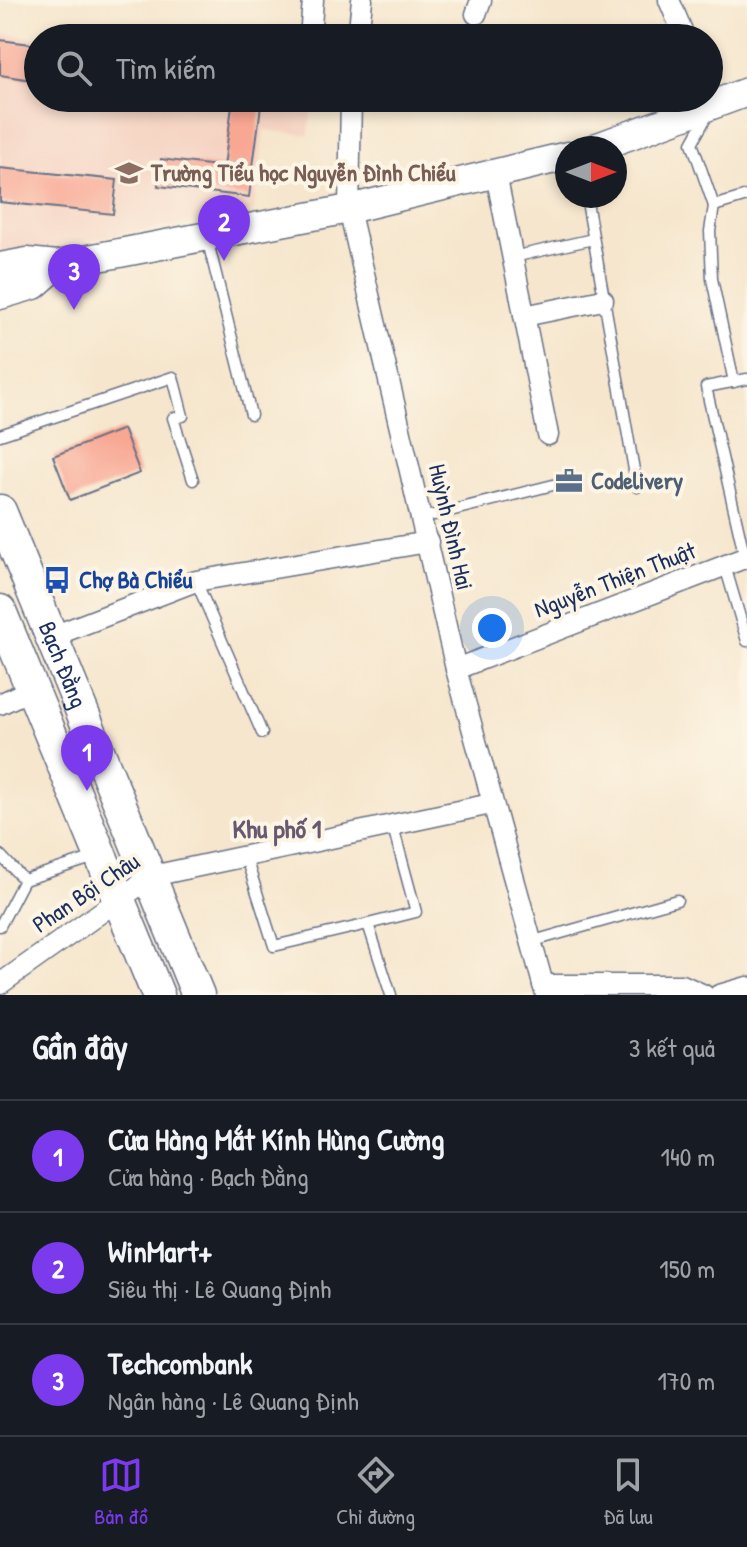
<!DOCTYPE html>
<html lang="vi">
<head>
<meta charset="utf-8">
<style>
  :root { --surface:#171b24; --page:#242831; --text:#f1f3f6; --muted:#9ea1a6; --line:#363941; --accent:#7c3aed }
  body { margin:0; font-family:"Patrick Hand",sans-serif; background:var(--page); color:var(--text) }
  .compass { position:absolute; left:555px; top:136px; width:72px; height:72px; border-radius:50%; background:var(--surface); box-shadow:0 4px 12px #0003; rotate:90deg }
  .you { position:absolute; left:492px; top:628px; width:28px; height:28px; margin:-20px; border:6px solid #fff; border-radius:50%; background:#1a73e8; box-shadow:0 0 0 12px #1a73e833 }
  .badge { display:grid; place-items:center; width:52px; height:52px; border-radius:50%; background:var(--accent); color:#fff; font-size:26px; font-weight:700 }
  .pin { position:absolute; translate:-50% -66px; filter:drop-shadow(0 2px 4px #0008) }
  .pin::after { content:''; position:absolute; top:42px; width:28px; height:24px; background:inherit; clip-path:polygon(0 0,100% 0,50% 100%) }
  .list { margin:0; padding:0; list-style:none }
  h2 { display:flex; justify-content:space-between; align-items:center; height:104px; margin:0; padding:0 32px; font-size:34px }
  h2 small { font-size:26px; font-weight:400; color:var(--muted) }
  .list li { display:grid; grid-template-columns:52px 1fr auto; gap:24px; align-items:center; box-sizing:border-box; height:112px; padding:0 32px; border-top:2px solid var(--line) }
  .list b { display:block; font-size:30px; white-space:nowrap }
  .list p { margin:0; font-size:26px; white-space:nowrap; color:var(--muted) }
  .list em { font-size:26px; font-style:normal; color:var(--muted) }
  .icon { flex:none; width:44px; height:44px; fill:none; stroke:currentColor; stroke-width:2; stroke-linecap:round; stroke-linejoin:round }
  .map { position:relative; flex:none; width:747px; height:995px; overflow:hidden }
  .search { position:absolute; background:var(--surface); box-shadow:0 4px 12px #0003; left:24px; right:24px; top:24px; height:88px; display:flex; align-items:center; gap:20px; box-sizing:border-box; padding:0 28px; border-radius:44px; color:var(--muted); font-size:30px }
  .sheet { height:440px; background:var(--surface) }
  nav { display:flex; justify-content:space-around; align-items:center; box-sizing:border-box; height:112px; border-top:2px solid var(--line); background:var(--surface); font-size:22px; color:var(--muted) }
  nav a { display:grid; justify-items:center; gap:4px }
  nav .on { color:var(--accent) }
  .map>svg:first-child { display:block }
  .built { fill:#f5d3c2 }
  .building { fill:#f8a793 }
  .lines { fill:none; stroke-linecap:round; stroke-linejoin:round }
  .service-casing { stroke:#686f85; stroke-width:13 }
  .minor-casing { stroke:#686f85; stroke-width:23 }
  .secondary-casing { stroke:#686f85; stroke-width:31 }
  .primary-casing { stroke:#686f85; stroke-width:35 }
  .service { stroke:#fff; stroke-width:10 }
  .minor { stroke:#fff; stroke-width:20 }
  .secondary { stroke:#fff; stroke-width:28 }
  .primary { stroke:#fff; stroke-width:32 }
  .labels { text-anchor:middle; stroke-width:8; stroke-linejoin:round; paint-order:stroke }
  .education-label { font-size:24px; font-weight:bold; fill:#785e54; stroke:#fcf5e5; text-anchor:start }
  .service-label { font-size:24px; font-weight:bold; fill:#4e5e75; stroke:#fcf5e5; text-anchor:start }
  .street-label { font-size:24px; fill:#1b2f5e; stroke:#fcf5e5 }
  .transit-label { font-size:24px; font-weight:bold; fill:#164399; stroke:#fcf5e5; text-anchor:start }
  .neighbourhood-label { font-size:26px; font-weight:bold; fill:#685971; stroke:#fcf5e5 }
</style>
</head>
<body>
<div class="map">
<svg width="747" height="995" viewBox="0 0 747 995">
  <rect width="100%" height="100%" fill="#fcf5e5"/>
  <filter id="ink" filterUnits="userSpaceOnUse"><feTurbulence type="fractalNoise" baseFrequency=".0125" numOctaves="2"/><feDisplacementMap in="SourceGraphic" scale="16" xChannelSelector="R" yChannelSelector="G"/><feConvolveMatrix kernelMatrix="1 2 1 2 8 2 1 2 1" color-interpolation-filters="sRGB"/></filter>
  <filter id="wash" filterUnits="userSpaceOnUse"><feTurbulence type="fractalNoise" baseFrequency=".006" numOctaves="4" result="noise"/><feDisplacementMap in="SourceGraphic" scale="32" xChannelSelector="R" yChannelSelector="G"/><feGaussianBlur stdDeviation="1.8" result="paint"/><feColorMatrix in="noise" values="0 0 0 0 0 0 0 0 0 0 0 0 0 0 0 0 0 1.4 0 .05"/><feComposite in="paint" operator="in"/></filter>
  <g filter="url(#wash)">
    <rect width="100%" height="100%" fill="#f6e6cd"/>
    <path class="built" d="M 0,33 L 38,38 L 38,98 L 309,98 L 312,101 L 309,135 L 264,130 L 254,211 L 13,254 L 0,252 Z"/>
    <g id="blocks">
      <g class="building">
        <path d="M 0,40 L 38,45 L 38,81 L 0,75 Z"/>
        <path d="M 233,98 L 262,98 L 249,197 L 158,186 L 161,159 L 224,167 Z"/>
        <path d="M 0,168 L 117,180 L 113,214 L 0,202 Z"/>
        <path d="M 123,429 L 140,473 L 70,500 L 53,456 Z"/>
      </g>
    </g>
  </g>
  <g filter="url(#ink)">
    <use href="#blocks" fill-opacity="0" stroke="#686f85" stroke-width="2"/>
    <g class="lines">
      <g class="service-casing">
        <g id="service">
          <path d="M 708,114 L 692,143 L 714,206 L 710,231 L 712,279 L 734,382"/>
          <path d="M 586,196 L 637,487"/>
          <path d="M 714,206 L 747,196"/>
          <path d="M 207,238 L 251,415"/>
          <path d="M 513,257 L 593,239"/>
          <path d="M 0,435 L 173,377 L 183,416 L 173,418 L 193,480"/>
          <path d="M 422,518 L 561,483"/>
          <path d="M 745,558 L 706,387 L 747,379"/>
          <path d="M 725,566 L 747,641"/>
          <path d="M 196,581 L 262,733"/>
          <path d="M 0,855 L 24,880"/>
          <path d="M 245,855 L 274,946 L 368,924 L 391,995"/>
          <path d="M 24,880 L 95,857"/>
          <path d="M 368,924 L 416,912 L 393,827"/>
          <path d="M 0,926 L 24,880"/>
          <path d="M 530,942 L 677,900"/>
        </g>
      </g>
      <g class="minor-casing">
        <g id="minor">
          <path d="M 669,0 L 685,38"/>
          <path d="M 476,14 L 481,0"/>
          <path d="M 310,38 L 313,0"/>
          <path d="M 358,38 L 362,0"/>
          <path d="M 351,98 L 349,209 L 456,669 L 546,995"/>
          <path d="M 496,174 L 548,435"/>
          <path d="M 524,316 L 603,300"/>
          <path d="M 53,636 L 196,581 L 428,542"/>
          <path d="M 456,669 L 747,557"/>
          <path d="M 0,704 L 34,688"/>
          <path d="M 0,984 L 152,876 L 491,804"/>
          <path d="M 543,985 L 682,985 L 704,995"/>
          <path d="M 719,995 L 747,987"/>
        </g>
      </g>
      <g class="secondary-casing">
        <g id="secondary">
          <path d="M 595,148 L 747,92"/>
          <path d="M 0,267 L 27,262 L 57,265 L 349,209 L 567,156"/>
          <path d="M 0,295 L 34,285 L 57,265"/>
        </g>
      </g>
      <g class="primary-casing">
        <g id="primary">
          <path id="s1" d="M 0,511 L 198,995"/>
          <path d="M 0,611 L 158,995"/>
        </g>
      </g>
      <use href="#service" class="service"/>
      <use href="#minor" class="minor"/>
      <use href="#secondary" class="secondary"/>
      <use href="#primary" class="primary"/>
    </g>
  </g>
  <defs>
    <g id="school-bare" transform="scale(2.16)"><path d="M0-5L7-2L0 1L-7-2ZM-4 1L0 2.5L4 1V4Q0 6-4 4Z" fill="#8d6e63" stroke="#fcf5e5" stroke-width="2.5" paint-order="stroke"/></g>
    <g id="office-bare" transform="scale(2.16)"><path d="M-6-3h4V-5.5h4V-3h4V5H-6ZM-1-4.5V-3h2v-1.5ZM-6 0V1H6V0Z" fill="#5c6f8a" stroke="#fcf5e5" stroke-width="2.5" paint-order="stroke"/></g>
    <g id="bus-bare" transform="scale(2.16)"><path d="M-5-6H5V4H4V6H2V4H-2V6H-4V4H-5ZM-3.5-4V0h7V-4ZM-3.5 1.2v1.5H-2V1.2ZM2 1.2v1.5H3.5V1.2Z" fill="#1a4fb4" stroke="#fcf5e5" stroke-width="2.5" paint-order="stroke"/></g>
  </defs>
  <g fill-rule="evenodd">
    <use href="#school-bare" x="129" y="173"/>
    <use href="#office-bare" x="569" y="481"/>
    <use href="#bus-bare" x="57" y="580"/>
  </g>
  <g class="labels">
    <g class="education-label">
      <text x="151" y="181">Trường Tiểu học Nguyễn Đình Chiểu</text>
    </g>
    <g class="service-label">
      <text x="591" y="489">Codelivery</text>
    </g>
    <g class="street-label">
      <text transform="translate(451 527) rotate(77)" y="8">Huỳnh Đình Hai</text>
      <text transform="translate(615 580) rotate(-21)" y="8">Nguyễn Thiện Thuật</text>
      <text dy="8" stroke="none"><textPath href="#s1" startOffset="166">Bạch Đằng</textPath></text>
      <text transform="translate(86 893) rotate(-34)" y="8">Phan Bội Châu</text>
    </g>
    <g class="transit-label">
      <text x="79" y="588">Chợ Bà Chiểu</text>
    </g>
    <g class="neighbourhood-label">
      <text x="277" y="838">Khu phố 1</text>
    </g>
  </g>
</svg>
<svg class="compass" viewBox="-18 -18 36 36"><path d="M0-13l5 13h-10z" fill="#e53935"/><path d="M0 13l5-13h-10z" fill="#9ea1a6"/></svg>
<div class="you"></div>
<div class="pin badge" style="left:87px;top:791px">1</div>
<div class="pin badge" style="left:224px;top:261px">2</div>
<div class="pin badge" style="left:74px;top:310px">3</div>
<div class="search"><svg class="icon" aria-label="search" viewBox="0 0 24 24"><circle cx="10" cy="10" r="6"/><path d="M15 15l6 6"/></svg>Tìm kiếm</div>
</div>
<section class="sheet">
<h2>Gần đây<small>3 kết quả</small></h2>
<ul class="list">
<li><span class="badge">1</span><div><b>Cửa Hàng Mắt Kính Hùng Cường</b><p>Cửa hàng · Bạch Đằng</p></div><em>140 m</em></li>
<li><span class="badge">2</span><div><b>WinMart+</b><p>Siêu thị · Lê Quang Định</p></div><em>150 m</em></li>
<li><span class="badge">3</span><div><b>Techcombank</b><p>Ngân hàng · Lê Quang Định</p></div><em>170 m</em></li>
</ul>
</section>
<nav>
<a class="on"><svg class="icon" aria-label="map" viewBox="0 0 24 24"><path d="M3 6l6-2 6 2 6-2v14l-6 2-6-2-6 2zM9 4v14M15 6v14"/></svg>Bản đồ</a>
<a><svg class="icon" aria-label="directions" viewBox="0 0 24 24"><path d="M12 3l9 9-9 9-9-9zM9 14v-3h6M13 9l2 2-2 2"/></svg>Chỉ đường</a>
<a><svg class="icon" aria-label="saved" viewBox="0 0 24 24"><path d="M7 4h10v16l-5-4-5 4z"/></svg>Đã lưu</a>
</nav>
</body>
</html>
